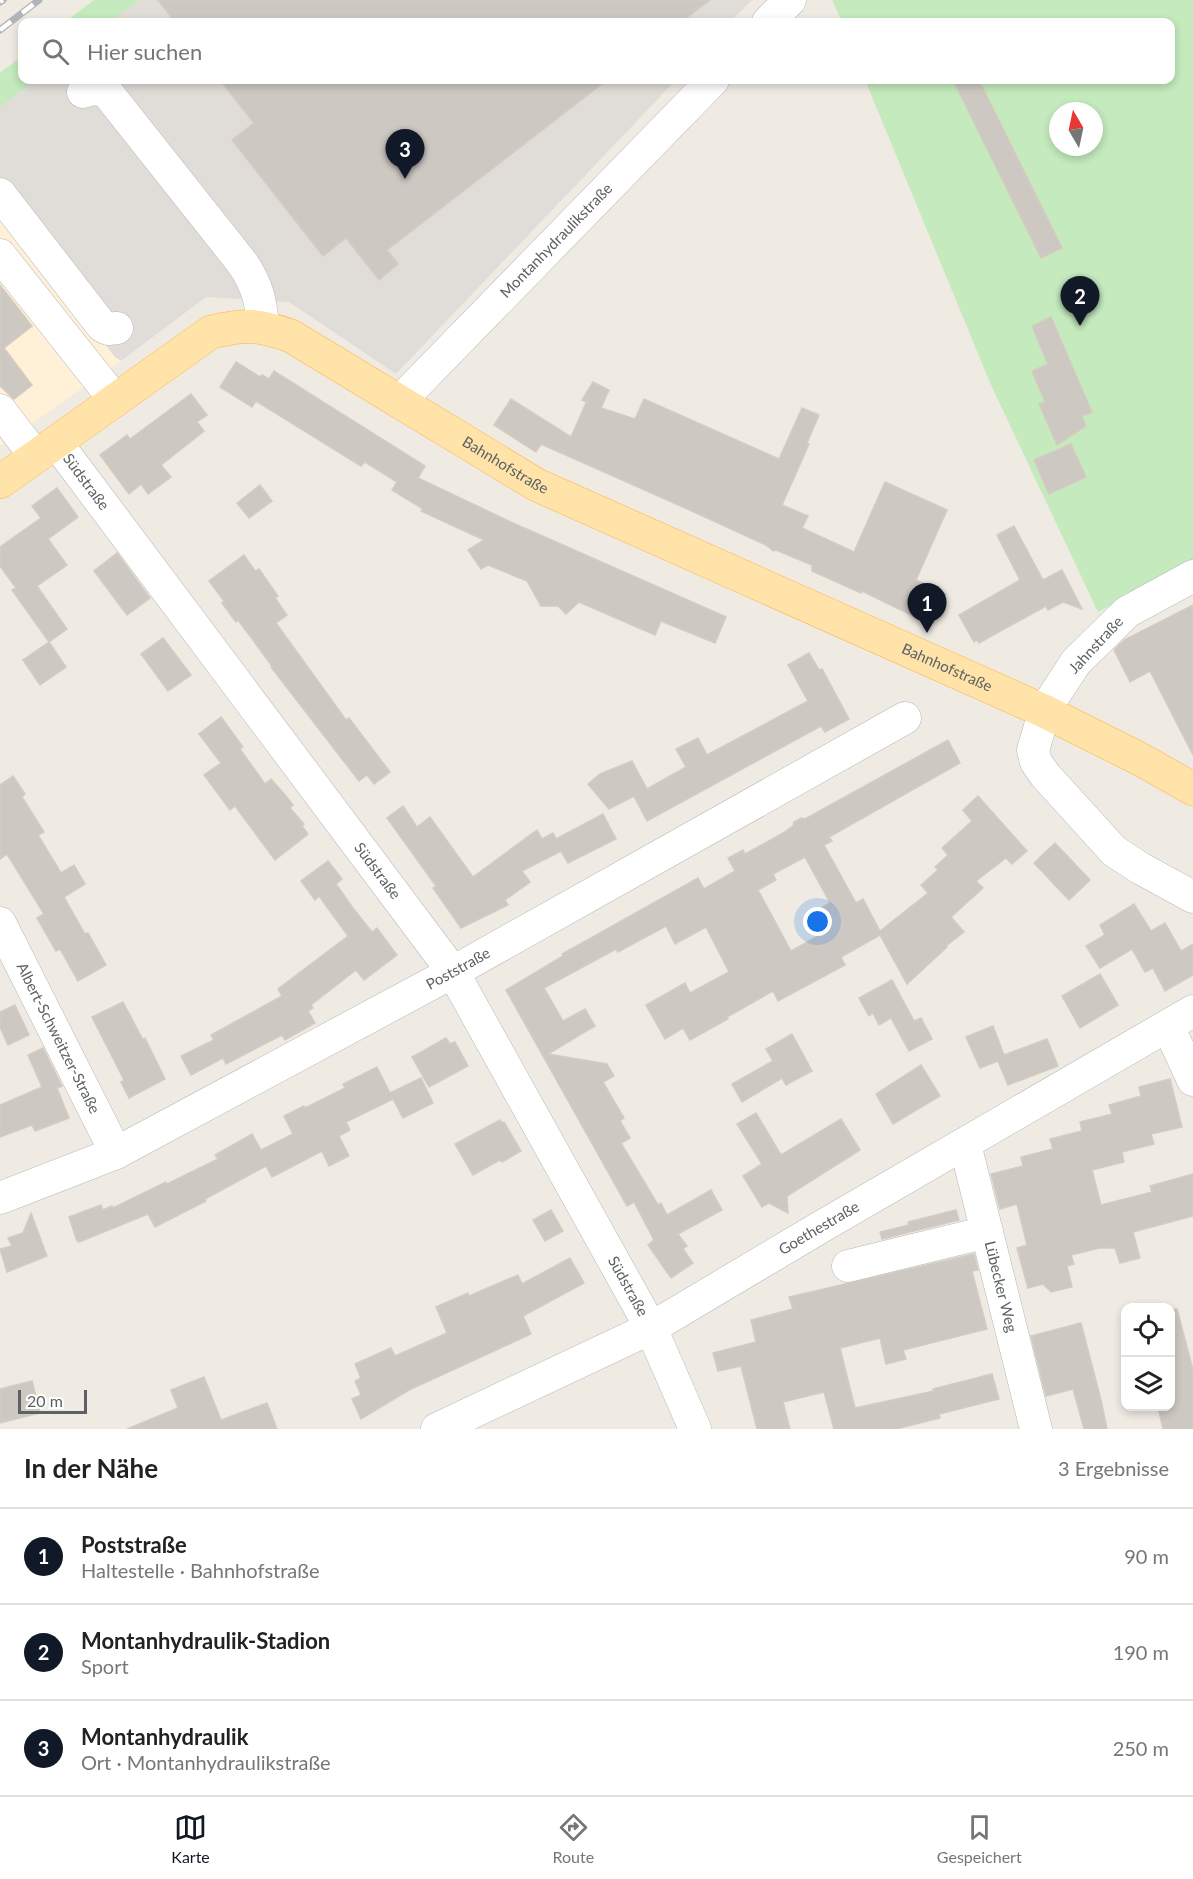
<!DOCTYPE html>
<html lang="de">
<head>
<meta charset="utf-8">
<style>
  :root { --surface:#fff; --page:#f2f2f2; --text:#222; --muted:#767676; --line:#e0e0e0; --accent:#111827 }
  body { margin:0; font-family:Lato,sans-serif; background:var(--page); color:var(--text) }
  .controls { position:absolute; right:18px; bottom:18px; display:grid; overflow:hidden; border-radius:12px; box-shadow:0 3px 9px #0003 }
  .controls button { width:54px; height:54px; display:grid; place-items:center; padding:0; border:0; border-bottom:2px solid var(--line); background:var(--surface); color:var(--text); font:30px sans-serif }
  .compass { position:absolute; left:1049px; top:102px; width:54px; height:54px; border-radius:50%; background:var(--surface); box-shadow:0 3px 9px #0003; rotate:351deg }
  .scale { position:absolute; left:18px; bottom:15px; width:69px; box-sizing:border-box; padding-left:6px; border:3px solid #5b6165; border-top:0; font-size:16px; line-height:21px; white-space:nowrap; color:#5b6165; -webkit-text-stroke:4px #fff; paint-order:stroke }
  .you { position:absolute; left:818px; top:922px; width:21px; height:21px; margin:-15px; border:4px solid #fff; border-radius:50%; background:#1a73e8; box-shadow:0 0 0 9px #1a73e833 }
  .badge { display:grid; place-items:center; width:39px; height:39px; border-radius:50%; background:var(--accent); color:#fff; font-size:20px; font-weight:700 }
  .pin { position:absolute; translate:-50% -50px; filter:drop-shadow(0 2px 3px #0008) }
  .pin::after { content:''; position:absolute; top:32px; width:21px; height:18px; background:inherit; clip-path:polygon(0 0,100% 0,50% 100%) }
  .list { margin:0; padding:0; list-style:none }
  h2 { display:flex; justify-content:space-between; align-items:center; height:78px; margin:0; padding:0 24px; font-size:26px }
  h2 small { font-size:20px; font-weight:400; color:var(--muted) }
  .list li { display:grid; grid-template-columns:39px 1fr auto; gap:18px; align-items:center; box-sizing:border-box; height:96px; padding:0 24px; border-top:2px solid var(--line) }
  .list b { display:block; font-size:22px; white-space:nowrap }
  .list p { margin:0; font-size:20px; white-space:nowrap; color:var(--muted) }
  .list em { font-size:20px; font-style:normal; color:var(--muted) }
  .icon { flex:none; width:33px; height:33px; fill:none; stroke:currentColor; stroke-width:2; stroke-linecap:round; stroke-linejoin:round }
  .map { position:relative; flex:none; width:1193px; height:1429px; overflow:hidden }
  .search { position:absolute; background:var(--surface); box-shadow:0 3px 9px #0003; left:18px; right:18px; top:18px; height:66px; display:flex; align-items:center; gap:15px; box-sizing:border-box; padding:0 21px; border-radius:12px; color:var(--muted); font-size:22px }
  .sheet { height:366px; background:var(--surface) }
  nav { display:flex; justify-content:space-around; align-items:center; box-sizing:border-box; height:84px; border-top:2px solid var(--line); background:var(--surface); font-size:16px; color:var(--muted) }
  nav a { display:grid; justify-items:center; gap:3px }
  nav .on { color:var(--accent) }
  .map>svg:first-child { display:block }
  .commercial { fill:#fff0d8 }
  .industrial { fill:#e0ddd8 }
  .green { fill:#c4eabd; fill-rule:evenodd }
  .building { fill:#cdc8c2; stroke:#d5cbc1; stroke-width:1.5; fill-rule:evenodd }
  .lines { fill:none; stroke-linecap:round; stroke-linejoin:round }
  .minor-casing { stroke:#b4b8bc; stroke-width:33 }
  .major-casing { stroke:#ffb14c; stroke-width:34 }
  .minor { stroke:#fff; stroke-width:32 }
  .major { stroke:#ffe3a8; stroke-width:33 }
  .rail-casing { stroke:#b3b4b5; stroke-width:7 }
  .rail { stroke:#fff; stroke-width:4.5; stroke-dasharray:14; stroke-linecap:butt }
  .labels { text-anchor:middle; stroke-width:6; stroke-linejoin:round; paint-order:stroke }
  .street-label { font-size:15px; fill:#5b6165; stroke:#fff }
</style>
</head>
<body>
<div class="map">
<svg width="1193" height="1429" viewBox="0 0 1193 1429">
  <rect width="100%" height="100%" fill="#efebe3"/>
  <path class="commercial" d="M 0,210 L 115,357 L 121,361 L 0,446 Z"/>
  <g class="industrial">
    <path d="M 139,0 L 752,0 L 730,22 L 110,22 Z"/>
    <path d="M 36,80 L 676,80 L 396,374 L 289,302 L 206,297 L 121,361 L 115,357 L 0,210 L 0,107 Z"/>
  </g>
  <g class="green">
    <path d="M 94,0 L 139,0 L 110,22 L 65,22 Z"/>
    <path d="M 832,0 L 1193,0 L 1193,563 L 1098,612 L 991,385 L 865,80 L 1170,80 L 1170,22 L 842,22 ZM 1058,111 L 1094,111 L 1094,147 L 1058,147 Z"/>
    <path d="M 22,56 L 22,80 L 36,80 L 0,107 L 0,73 Z"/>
  </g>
  <g class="building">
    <path d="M 158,0 L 710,0 L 681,22 L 175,22 Z"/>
    <path d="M 220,80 L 607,80 L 387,250 L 398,264 L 379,280 L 346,238 L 323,256 L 232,140 L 254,123 Z"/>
    <path d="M 953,80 L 979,80 L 1062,248 L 1041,258 Z"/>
    <path d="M 0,285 L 32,326 L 4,348 L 32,385 L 14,399 L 0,386 Z"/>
    <path d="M 1051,317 L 1092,412 L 1082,416 L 1086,426 L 1057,445 L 1039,404 L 1045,402 L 1032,371 L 1048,364 L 1032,326 Z"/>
    <path d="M 236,362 L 260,377 L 262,375 L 269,379 L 274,371 L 425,466 L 418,478 L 513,523 L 726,617 L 715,643 L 661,621 L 655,635 L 579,602 L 566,614 L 558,606 L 541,606 L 527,581 L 488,565 L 481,569 L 468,550 L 484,540 L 421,511 L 423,509 L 392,490 L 397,482 L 365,462 L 361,466 L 256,401 L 252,407 L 220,387 Z"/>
    <path d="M 593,382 L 609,390 L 601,408 L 635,419 L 644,399 L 779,459 L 802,408 L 819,415 L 807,443 L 809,444 L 782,505 L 808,516 L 802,528 L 854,552 L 885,482 L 947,510 L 916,580 L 946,594 L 933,623 L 920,616 L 917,618 L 862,591 L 861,593 L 812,571 L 812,565 L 776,550 L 773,551 L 766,545 L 683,507 L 541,444 L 536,452 L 494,425 L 511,399 L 571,437 L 586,403 L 588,403 L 582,400 Z"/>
    <path d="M 191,394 L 207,415 L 197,422 L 204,431 L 161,465 L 171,477 L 148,494 L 141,484 L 129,494 L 100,455 L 127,435 L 130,439 Z"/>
    <path d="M 1071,444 L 1086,477 L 1049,494 L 1034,460 Z"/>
    <path d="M 260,485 L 272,501 L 249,518 L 237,503 Z"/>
    <path d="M 57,488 L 78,517 L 48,539 L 67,565 L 37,586 L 67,629 L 49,642 L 12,590 L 16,588 L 0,566 L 0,547 L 41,518 L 32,506 Z"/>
    <path d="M 1014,526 L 1043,580 L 1062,570 L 1082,609 L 1063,602 L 1048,610 L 1046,606 L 979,643 L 977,640 L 974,642 L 959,615 L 1020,580 L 997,535 Z"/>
    <path d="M 117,553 L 150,598 L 127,615 L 94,571 Z"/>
    <path d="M 244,555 L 255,571 L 259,569 L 278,596 L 275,598 L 287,615 L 276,623 L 346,720 L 349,718 L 390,772 L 374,784 L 367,775 L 359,781 L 271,667 L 272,666 L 238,620 L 236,622 L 222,603 L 224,601 L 209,581 Z"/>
    <path d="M 1193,605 L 1193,755 L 1150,671 L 1130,682 L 1114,650 L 1124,640 Z"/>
    <path d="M 163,638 L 191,675 L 168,691 L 141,654 Z"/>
    <path d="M 49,642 L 66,667 L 40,685 L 23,660 Z"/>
    <path d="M 809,653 L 819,670 L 822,669 L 849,719 L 825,732 L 821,726 L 647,821 L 634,796 L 636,795 L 609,809 L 588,784 L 600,774 L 632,761 L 647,789 L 686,767 L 676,749 L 698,738 L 707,755 L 808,701 L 788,665 Z"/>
    <path d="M 221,717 L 243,747 L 240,749 L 265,784 L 271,779 L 286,796 L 293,805 L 290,808 L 304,824 L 302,826 L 308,834 L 275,860 L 235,806 L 230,810 L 204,775 L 221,763 L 199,734 Z"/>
    <path d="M 948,740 L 960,763 L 829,837 L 832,841 L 824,845 L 856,903 L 863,899 L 880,931 L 928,893 L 921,885 L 938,870 L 935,867 L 948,855 L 942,848 L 972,821 L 963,810 L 978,796 L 1027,851 L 1012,864 L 1006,858 L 976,881 L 983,888 L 951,917 L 964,932 L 946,946 L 947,947 L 907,984 L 880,935 L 841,957 L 845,965 L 778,1001 L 773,991 L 727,1017 L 728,1019 L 690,1040 L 683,1028 L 665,1039 L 646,1005 L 685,983 L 690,993 L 729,972 L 706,927 L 675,944 L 666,926 L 618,952 L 616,949 L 544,988 L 563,1021 L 585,1009 L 595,1026 L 548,1054 L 607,1064 L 614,1076 L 603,1082 L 624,1118 L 620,1121 L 630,1138 L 621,1143 L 658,1205 L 661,1203 L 667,1215 L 711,1190 L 722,1210 L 678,1234 L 687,1246 L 683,1249 L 693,1263 L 671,1278 L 648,1245 L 654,1240 L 634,1202 L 627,1206 L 506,990 L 563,956 L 562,954 L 698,878 L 704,889 L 735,871 L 728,858 L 743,850 L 745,854 L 783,833 L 793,826 L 794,822 L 801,818 L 805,819 ZM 805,857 L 830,903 L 816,911 L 827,931 L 791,951 L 758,890 L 776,880 L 773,874 Z"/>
    <path d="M 13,776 L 25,794 L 22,797 L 44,832 L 38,835 L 61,873 L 74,865 L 85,884 L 64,897 L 85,934 L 88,933 L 106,965 L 78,981 L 60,949 L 56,951 L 37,918 L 44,914 L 7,854 L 0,859 L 0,785 Z"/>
    <path d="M 403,806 L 417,827 L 430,817 L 473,877 L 537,830 L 542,839 L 553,833 L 556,839 L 603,814 L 616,839 L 568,863 L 561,851 L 522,871 L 530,882 L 505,900 L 508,905 L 461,928 L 433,888 L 436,886 L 387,818 Z"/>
    <path d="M 1055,843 L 1090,880 L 1069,900 L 1034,863 Z"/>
    <path d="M 328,861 L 342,879 L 336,884 L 353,908 L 372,932 L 377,928 L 397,955 L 364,980 L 356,970 L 311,1005 L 313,1008 L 308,1011 L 315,1023 L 285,1040 L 282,1035 L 226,1064 L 223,1058 L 191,1075 L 181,1056 L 214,1040 L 211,1035 L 282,996 L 278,989 L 348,936 L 319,896 L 315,900 L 301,881 Z"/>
    <path d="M 1134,904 L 1151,931 L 1165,923 L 1181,951 L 1193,944 L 1193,975 L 1165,991 L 1153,968 L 1145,972 L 1132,949 L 1100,968 L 1086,946 L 1105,935 L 1100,925 Z"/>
    <path d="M 1100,974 L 1118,1005 L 1080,1028 L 1062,996 Z"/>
    <path d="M 892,980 L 914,1021 L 921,1018 L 932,1039 L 909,1051 L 891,1018 L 879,1025 L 873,1013 L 869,1016 L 859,998 Z"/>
    <path d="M 123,1002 L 143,1040 L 145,1038 L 165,1079 L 129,1098 L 121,1082 L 124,1080 L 92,1017 Z"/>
    <path d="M 15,1005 L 29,1035 L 8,1045 L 0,1027 L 0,1012 Z"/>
    <path d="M 993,1026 L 1004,1055 L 1047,1039 L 1058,1066 L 1008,1085 L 998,1061 L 980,1068 L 966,1037 Z"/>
    <path d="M 792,1034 L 812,1071 L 786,1085 L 782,1078 L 742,1102 L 732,1084 L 773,1061 L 766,1049 Z"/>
    <path d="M 446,1038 L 450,1044 L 455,1042 L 468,1066 L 429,1087 L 412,1057 Z"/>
    <path d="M 43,1048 L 62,1086 L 57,1088 L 69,1118 L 35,1131 L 32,1125 L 0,1137 L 0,1105 L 42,1087 L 28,1055 Z"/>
    <path d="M 921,1065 L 940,1096 L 893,1124 L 876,1094 Z"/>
    <path d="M 377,1067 L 390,1093 L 421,1078 L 433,1103 L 403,1118 L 393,1099 L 346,1122 L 350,1130 L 339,1136 L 349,1156 L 329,1166 L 322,1151 L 272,1177 L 266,1166 L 205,1199 L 206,1201 L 155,1227 L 148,1214 L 79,1242 L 78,1240 L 77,1241 L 69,1217 L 101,1205 L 103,1210 L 112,1206 L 113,1208 L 166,1182 L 167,1184 L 218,1159 L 215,1155 L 252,1134 L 261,1150 L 293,1134 L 284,1116 L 304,1106 L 305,1108 L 345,1088 L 343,1084 Z"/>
    <path d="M 1170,1079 L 1182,1127 L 1151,1134 L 1154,1144 L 1122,1152 L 1124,1162 L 1092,1170 L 1101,1205 L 1152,1192 L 1150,1186 L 1193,1174 L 1193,1216 L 1133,1232 L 1140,1258 L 1120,1263 L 1115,1248 L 1099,1248 L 1071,1255 L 1074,1264 L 1067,1266 L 1072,1287 L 1051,1292 L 1043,1284 L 1028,1288 L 1017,1248 L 1027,1245 L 1017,1204 L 1000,1209 L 991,1174 L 1023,1166 L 1021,1157 L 1053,1149 L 1050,1139 L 1082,1131 L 1080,1122 L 1112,1114 L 1109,1105 L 1141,1096 L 1139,1087 Z"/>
    <path d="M 756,1113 L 781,1155 L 841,1119 L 860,1150 L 787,1196 L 788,1213 L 769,1203 L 762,1207 L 743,1176 L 762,1164 L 737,1124 Z"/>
    <path d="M 500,1120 L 502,1123 L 504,1122 L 521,1151 L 502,1162 L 500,1160 L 473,1175 L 455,1144 Z"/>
    <path d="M 551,1210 L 563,1231 L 545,1241 L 533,1220 Z"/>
    <path d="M 956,1210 L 959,1220 L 882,1239 L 880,1232 L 909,1225 L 908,1222 Z"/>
    <path d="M 31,1213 L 47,1256 L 7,1272 L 0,1249 L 12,1246 L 8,1238 L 23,1233 Z"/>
    <path d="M 974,1254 L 978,1270 L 972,1271 L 987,1329 L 903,1350 L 906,1359 L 886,1364 L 880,1338 L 840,1348 L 855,1408 L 934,1391 L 933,1389 L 992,1374 L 999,1399 L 939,1414 L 940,1418 L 896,1429 L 834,1429 L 824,1392 L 783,1402 L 790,1429 L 757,1429 L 741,1366 L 718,1371 L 713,1353 L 756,1342 L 751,1320 L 793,1309 L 789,1297 Z"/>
    <path d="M 570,1258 L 584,1283 L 523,1316 L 531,1334 L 409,1390 L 361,1419 L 352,1399 L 361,1395 L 355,1381 L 361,1378 L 355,1364 L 391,1348 L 395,1356 L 447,1333 L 436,1307 L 468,1293 L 469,1296 L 518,1275 L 522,1284 Z"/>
    <path d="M 1170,1309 L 1177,1309 L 1193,1370 L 1193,1429 L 1163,1429 L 1158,1407 L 1170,1407 Z"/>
    <path d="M 1081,1323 L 1101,1400 L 1107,1429 L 1084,1429 L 1073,1389 L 1046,1396 L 1031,1336 Z"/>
    <path d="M 204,1377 L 221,1420 L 267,1403 L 277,1429 L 127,1429 L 178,1408 L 171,1390 Z"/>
    <path d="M 32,1381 L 40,1413 L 0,1423 L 0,1389 Z"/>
  </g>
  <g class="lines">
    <g class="minor-casing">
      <g id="minor">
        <path d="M 768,22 L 790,0"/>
        <path d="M 83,92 L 93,89 L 106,91 L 243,264 C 257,285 261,301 263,326"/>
        <path d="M 0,194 L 102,326 L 108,329 L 117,328"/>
        <path d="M 0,255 L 115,400"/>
        <path id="s1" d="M 400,401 L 713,80"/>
        <path d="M 0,410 L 36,457"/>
        <path id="s2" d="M 56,442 L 453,972 L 651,1328 L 695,1429"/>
        <path d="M 1193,576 L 1127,612 L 1076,662 L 1044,711 L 1039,730 L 1033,750 L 1036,762 L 1045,775 L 1114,851 L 1140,868 L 1193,897"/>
        <path id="s3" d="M 0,923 L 116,1153"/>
        <path d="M 1168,1026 L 1193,1080"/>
        <path id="s4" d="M 965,1144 L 1036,1429"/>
        <path id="s5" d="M 0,1198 L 116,1153 L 453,972 L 905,718"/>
        <path d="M 848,1266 L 987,1232"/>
        <path id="s6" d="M 437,1429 L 651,1328 L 819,1228 L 1193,1011"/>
      </g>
    </g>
    <g class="major-casing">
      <g id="major">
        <path id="s7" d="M 0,482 L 211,332 C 246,324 257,324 291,336 L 537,485 L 1044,711 L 1138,758 L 1193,789"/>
      </g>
    </g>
    <use href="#minor" class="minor"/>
    <use href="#major" class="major"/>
    <g class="rail-casing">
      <g id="rail">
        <path d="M 0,2 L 3,0"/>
        <path d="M 0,30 L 39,0"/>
      </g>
    </g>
    <use href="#rail" class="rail"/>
  </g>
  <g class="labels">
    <g class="street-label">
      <text dy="5" stroke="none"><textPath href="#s1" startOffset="224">Montanhydraulikstraße</textPath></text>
      <text dy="5" stroke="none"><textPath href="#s7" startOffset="591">Bahnhofstraße</textPath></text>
      <text dy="5" stroke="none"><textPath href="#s2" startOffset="50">Südstraße</textPath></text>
      <text transform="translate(1096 645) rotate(-47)" y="5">Jahnstraße</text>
      <text dy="5" stroke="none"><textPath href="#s7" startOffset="1077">Bahnhofstraße</textPath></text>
      <text dy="5" stroke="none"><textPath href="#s2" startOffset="536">Südstraße</textPath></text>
      <text dy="5" stroke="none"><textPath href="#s5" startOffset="513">Poststraße</textPath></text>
      <text dy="5" stroke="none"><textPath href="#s3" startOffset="129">Albert-Schweitzer-Straße</textPath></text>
      <text dy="5" stroke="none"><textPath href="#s6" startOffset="432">Goethestraße</textPath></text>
      <text dy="5" stroke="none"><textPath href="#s2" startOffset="1022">Südstraße</textPath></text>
      <text dy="5" stroke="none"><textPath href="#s4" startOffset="147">Lübecker Weg</textPath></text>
    </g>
  </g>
</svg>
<div class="controls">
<button><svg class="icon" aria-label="locate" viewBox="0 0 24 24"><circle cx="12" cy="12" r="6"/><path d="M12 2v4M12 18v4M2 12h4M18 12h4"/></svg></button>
<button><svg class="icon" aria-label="layers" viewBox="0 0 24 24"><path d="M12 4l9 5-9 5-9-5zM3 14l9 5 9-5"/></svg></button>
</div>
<svg class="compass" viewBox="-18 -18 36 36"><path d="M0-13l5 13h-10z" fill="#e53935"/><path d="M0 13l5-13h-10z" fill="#767676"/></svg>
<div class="scale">20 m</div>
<div class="you"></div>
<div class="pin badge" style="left:927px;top:633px">1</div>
<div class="pin badge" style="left:1080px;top:326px">2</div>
<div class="pin badge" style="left:405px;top:179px">3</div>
<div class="search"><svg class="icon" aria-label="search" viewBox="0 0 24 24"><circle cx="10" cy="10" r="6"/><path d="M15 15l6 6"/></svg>Hier suchen</div>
</div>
<section class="sheet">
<h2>In der Nähe<small>3 Ergebnisse</small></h2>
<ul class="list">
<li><span class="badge">1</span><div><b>Poststraße</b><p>Haltestelle · Bahnhofstraße</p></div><em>90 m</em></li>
<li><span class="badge">2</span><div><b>Montanhydraulik-Stadion</b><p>Sport</p></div><em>190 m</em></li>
<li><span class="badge">3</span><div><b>Montanhydraulik</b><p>Ort · Montanhydraulikstraße</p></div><em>250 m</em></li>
</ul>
</section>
<nav>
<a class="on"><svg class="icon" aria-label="map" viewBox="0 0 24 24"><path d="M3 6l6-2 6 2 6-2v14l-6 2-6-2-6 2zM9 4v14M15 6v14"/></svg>Karte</a>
<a><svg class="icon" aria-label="directions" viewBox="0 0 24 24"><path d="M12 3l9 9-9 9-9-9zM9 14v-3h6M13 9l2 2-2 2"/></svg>Route</a>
<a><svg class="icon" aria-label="saved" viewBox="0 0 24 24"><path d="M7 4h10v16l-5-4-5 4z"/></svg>Gespeichert</a>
</nav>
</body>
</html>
